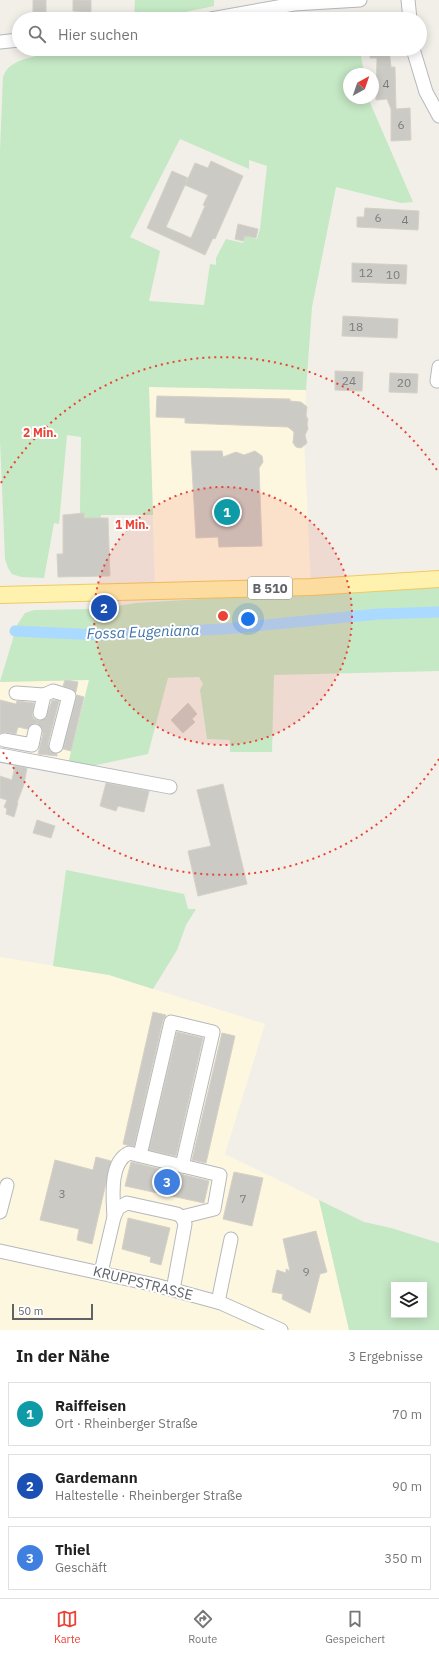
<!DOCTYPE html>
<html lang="de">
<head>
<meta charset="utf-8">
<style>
  :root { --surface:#fff; --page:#f6f6f6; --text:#222; --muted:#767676; --line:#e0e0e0; --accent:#ea4335 }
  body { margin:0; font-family:"IBM Plex Sans",sans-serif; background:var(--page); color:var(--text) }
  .controls { position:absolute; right:12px; bottom:12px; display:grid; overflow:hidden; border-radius:0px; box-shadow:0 2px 10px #0003 }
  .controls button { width:36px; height:36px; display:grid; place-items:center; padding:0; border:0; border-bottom:1px solid var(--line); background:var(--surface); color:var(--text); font:20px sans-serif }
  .compass { position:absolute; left:343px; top:68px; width:36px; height:36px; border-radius:50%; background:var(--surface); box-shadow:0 2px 10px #0003; rotate:40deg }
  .scale { position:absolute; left:12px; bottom:10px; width:81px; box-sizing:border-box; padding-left:4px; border:2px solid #5f6368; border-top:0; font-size:11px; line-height:14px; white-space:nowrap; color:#5f6368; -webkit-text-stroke:3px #fff; paint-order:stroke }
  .you { position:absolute; left:248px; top:619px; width:14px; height:14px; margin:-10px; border:3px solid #fff; border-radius:50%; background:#1a73e8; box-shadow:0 0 0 6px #1a73e833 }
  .badge { display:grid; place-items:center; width:26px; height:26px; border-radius:50%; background:var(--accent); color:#fff; font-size:13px; font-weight:700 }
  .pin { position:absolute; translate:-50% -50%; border:2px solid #fff; box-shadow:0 1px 4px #0006 }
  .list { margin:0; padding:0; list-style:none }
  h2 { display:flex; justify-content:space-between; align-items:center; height:52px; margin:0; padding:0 16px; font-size:17px }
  h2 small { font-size:13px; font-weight:400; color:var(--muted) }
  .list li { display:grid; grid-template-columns:26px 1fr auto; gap:12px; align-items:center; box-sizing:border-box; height:64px; margin:0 8px 8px; padding:0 8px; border:1px solid var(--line); border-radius:0px }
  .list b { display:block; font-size:15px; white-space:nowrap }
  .list p { margin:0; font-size:13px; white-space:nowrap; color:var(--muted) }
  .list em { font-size:13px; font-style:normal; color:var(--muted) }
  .icon { flex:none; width:22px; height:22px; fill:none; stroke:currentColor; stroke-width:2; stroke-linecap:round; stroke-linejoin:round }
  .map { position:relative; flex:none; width:439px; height:1330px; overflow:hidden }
  .search { position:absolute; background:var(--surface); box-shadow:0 2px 10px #0003; left:12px; right:12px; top:12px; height:44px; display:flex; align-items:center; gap:10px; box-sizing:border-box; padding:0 14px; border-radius:22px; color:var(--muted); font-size:15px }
  .sheet { height:268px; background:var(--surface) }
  nav { display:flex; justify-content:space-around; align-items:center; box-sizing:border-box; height:56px; border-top:1px solid var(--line); background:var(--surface); font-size:11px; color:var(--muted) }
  nav a { display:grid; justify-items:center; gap:2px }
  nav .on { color:var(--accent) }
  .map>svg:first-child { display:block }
  .commercial { fill:#fef7e0 }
  .green { fill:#c5e8c5; fill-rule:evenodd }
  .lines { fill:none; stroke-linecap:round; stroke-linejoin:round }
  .canal { stroke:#aadaff; stroke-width:11 }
  .building { fill:#cccac5; stroke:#d6d1c6; fill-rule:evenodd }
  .minor-casing { stroke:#b5b8bc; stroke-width:15 }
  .major-casing { stroke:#f2c960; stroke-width:18 }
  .minor { stroke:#fff; stroke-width:13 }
  .major { stroke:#fff2af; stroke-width:16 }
  .ring { fill:none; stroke:#ea4335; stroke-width:2; stroke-dasharray:2 4 }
  .labels { text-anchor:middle; stroke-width:4; stroke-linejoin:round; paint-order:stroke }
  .number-label { font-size:12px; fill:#7a7d7f }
  .shield { fill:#fff; stroke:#8f9295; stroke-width:1 }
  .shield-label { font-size:13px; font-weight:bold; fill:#5f6368 }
  .street-label { font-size:14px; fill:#5f6368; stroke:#fff }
  .water-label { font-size:15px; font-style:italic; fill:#4174aa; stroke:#fff }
  .centre { fill:#ea4335; stroke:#fff; stroke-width:2 }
  .ring-label { font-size:12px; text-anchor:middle; font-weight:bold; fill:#ea4335; stroke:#fff; stroke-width:4; stroke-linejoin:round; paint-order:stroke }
</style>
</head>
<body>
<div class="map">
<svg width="439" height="1330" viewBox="0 0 439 1330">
  <rect width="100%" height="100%" fill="#f1efe8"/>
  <g class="commercial">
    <path d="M 149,387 L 306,390 L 304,439 L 311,587 L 155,591 Z"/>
    <path d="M 89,680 L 68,764 L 0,750 L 0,682 Z"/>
    <path d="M 0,957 L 109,975 L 265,1024 L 225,1154 L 319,1200 L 349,1330 L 0,1330 Z"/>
  </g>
  <g class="green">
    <path d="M 135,0 L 214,0 L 214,6 L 152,19 L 134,19 Z"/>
    <path d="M 81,49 L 360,49 L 364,74 L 349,74 L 349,98 L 368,98 L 413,202 L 401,203 L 336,187 L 312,307 L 306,390 L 149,387 L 153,515 L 101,515 L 101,520 L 84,519 L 84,513 L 80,513 L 81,437 L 67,435 L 59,524 L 54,523 L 44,578 L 21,577 L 12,574 L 8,568 L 5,559 L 0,440 L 0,151 L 3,77 C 5,72 7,68 12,65 C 25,55 64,52 81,49 ZM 180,139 L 249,169 L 249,160 L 267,166 L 260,229 L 257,239 L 245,236 L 243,243 L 226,239 L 216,258 L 216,265 L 210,264 L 204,305 L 149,301 L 160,251 L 130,237 Z"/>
    <path d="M 439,584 L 439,671 L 274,675 L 272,752 L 230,752 L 230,740 L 207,739 L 200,690 L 203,684 L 199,677 L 168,678 L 148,754 L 87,767 L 68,764 L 89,680 L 0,682 L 17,625 L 25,613 L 34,610 L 97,609 L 136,603 Z"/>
    <path d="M 66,870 L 184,894 L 188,909 L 196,909 L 186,925 L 177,950 L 153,989 L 109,975 L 53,966 Z"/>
    <path d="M 319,1200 L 364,1222 L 391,1228 L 439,1243 L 439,1330 L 349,1330 ZM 394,1285 L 424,1285 L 424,1315 L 394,1315 Z"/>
  </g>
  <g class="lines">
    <path class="canal" d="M 15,631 L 99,635 L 224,629 L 379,614 L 439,612"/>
  </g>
  <g class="building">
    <rect x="33" y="0" width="13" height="12"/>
    <path d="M 73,0 L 91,0 L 91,12 L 73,11 Z"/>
    <path d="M 370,49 L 389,49 L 391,67 L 395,67 L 396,109 L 410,108 L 411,140 L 391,141 L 391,109 L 387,99 L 376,100 L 377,58 L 370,58 Z"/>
    <path d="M 211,161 L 243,176 L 215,239 L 213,238 L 205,255 L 147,228 L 172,171 L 188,178 L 186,183 L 195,163 L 208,168 ZM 185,185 L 208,195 L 203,205 L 205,206 L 191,238 L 166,227 Z"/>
    <path d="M 365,208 L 419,211 L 418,230 L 357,227 L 357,217 L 364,217 Z"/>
    <path d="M 238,224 L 258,229 L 256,238 L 245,236 L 243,241 L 235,239 Z"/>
    <path d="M 352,263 L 407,265 L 406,284 L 352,282 Z"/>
    <path d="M 343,316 L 398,319 L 397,338 L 342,336 Z"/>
    <path d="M 335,371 L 363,372 L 362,391 L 335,390 Z"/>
    <path d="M 390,373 L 418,374 L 417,393 L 389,392 Z"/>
    <path d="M 157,396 L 290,399 L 290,401 L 301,402 L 307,407 L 306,416 L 308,419 L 307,424 L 308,429 L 305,435 L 307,443 L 301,448 L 296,447 L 293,443 L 294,432 L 288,427 L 185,423 L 185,418 L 156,417 Z"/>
    <path d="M 191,451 L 222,451 L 223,457 L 236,452 L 244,455 L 255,451 L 262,456 L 263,462 L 259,468 L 262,546 L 219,547 L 218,537 L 196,538 Z"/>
    <path d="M 84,513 L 84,518 L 108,518 L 110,576 L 58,577 L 57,554 L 63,554 L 63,515 Z"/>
    <path d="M 65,680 L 78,682 L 76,692 L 72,689 L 63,686 Z"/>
    <path d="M 77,695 L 84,697 L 71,751 L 63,749 Z"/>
    <path d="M 0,700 L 16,704 L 17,701 L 34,703 L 32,715 L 34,719 L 39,721 L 46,718 L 52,700 L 59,701 L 48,744 L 50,751 L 57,754 L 57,756 L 38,754 L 43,734 L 42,728 L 37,723 L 32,724 L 27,729 L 18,727 L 16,734 L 5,732 L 0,733 Z"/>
    <path d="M 188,703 L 197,714 L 192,719 L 195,722 L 183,733 L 171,720 Z"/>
    <path d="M 15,766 L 27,768 L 24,784 L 17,803 L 18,803 L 14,817 L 6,814 L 7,809 L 4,807 L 7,800 L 0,798 L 0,776 L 12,780 Z"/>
    <path d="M 106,783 L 149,791 L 144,812 L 118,806 L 116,811 L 100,806 Z"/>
    <path d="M 223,784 L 247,884 L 198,896 L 188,851 L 211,846 L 197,790 Z"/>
    <path d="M 37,820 L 55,826 L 51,838 L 33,833 Z"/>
    <path d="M 153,1012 L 166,1015 L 163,1020 L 134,1146 L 127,1145 L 123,1144 Z"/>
    <path d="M 177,1032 L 203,1038 L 176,1156 L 149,1150 Z"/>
    <path d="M 222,1033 L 235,1036 L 206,1163 L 192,1160 Z"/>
    <path d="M 96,1157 L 111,1161 L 92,1244 L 77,1240 L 79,1229 L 40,1220 L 55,1160 L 93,1170 Z"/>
    <path d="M 131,1162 L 209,1181 L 204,1203 L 125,1186 Z"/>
    <path d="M 234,1172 L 263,1178 L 252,1226 L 223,1219 Z"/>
    <path d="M 128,1218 L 170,1228 L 161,1265 L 150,1262 L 151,1257 L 122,1249 Z"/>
    <path d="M 316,1231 L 327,1272 L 320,1274 L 310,1313 L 282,1299 L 283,1294 L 272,1292 L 277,1270 L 286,1273 L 286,1269 L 290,1271 L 283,1239 Z"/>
  </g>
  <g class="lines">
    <g class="minor-casing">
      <g id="minor">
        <path d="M 408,0 L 410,19"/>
        <path d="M 211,19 L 294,4 L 360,0"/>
        <path d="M 0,42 L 19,40"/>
        <path d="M 413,49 L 426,92 L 439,116"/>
        <path d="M 437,381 L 439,367"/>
        <path d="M 16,693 L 44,695 L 53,691 L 69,696 L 56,746"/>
        <path d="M 40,713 L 44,695"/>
        <path d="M 4,740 L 32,745 L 35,731"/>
        <path d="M 0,755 L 170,787"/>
        <path d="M 140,1155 L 171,1022 L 213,1032 L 182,1166"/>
        <path d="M 0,1212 L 7,1185"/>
        <path d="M 114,1217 C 113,1198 109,1162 129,1153 L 220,1175 L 214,1209 L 182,1217"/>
        <path d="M 0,1251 L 155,1285 L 221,1303 L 281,1330"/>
        <path d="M 101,1272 L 114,1217 L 118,1208 L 127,1203 L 177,1214 L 182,1217 L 185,1224 L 173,1290"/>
        <path d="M 218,1302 L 231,1239"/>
      </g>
    </g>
    <g class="major-casing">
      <path id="major" d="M 0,595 L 311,587 L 439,579"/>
    </g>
    <use href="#minor" class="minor"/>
    <use href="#major" class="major"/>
  </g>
  <circle cx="223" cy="616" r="129" fill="#ea4335" fill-opacity=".12"/>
  <g class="ring">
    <circle cx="223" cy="616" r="129"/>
    <path d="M439 759A259 259 0 0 1 1 749M1 483A259 259 0 0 1 439 473"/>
  </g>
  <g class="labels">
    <g class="number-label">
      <text x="386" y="88">4</text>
      <text x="401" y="129">6</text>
      <text x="378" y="222">6</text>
      <text x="405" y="224">4</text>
      <text x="366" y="277">12</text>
      <text x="393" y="279">10</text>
      <text x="356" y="331">18</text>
      <text x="349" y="385">24</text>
      <text x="404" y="387">20</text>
      <text x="62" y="1198">3</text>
      <text x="243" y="1203">7</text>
      <text x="306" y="1276">9</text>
    </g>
    <rect class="shield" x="248" y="577" width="44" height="22" rx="3"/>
    <g class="shield-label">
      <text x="270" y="593">B 510</text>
    </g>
    <g class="street-label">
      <text transform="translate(143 1283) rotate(14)" y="5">KRUPPSTRASSE</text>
    </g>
    <g class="water-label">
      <text transform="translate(143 632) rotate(-2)" y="5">Fossa Eugeniana</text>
    </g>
  </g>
  <circle cx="223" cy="616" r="6" class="centre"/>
  <g class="ring-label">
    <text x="40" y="437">2 Min.</text>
    <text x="132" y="529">1 Min.</text>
  </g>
</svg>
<div class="controls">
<button><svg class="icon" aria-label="layers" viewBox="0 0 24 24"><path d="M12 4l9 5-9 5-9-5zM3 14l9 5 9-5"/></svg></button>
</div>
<svg class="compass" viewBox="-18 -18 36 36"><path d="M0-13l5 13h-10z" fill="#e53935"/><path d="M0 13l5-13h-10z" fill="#767676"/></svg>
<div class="scale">50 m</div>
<div class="you"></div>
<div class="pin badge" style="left:227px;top:512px;background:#0f9aa8">1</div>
<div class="pin badge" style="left:104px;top:608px;background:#1a4fb4">2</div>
<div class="pin badge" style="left:167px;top:1182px;background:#3f7fe0">3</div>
<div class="search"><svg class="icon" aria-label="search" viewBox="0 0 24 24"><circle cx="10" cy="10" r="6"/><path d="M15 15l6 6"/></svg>Hier suchen</div>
</div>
<section class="sheet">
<h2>In der Nähe<small>3 Ergebnisse</small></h2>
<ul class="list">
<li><span class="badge" style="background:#0f9aa8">1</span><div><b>Raiffeisen</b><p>Ort · Rheinberger Straße</p></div><em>70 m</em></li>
<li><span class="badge" style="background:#1a4fb4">2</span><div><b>Gardemann</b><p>Haltestelle · Rheinberger Straße</p></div><em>90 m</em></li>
<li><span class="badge" style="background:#3f7fe0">3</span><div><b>Thiel</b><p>Geschäft</p></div><em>350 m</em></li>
</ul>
</section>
<nav>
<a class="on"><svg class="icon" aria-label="map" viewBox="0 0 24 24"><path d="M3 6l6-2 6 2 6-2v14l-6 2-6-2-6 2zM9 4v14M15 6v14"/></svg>Karte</a>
<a><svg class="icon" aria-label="directions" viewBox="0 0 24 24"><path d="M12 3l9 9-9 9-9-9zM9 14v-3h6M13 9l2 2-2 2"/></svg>Route</a>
<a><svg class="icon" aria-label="saved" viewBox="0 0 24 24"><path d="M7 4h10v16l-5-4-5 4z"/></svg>Gespeichert</a>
</nav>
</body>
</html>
